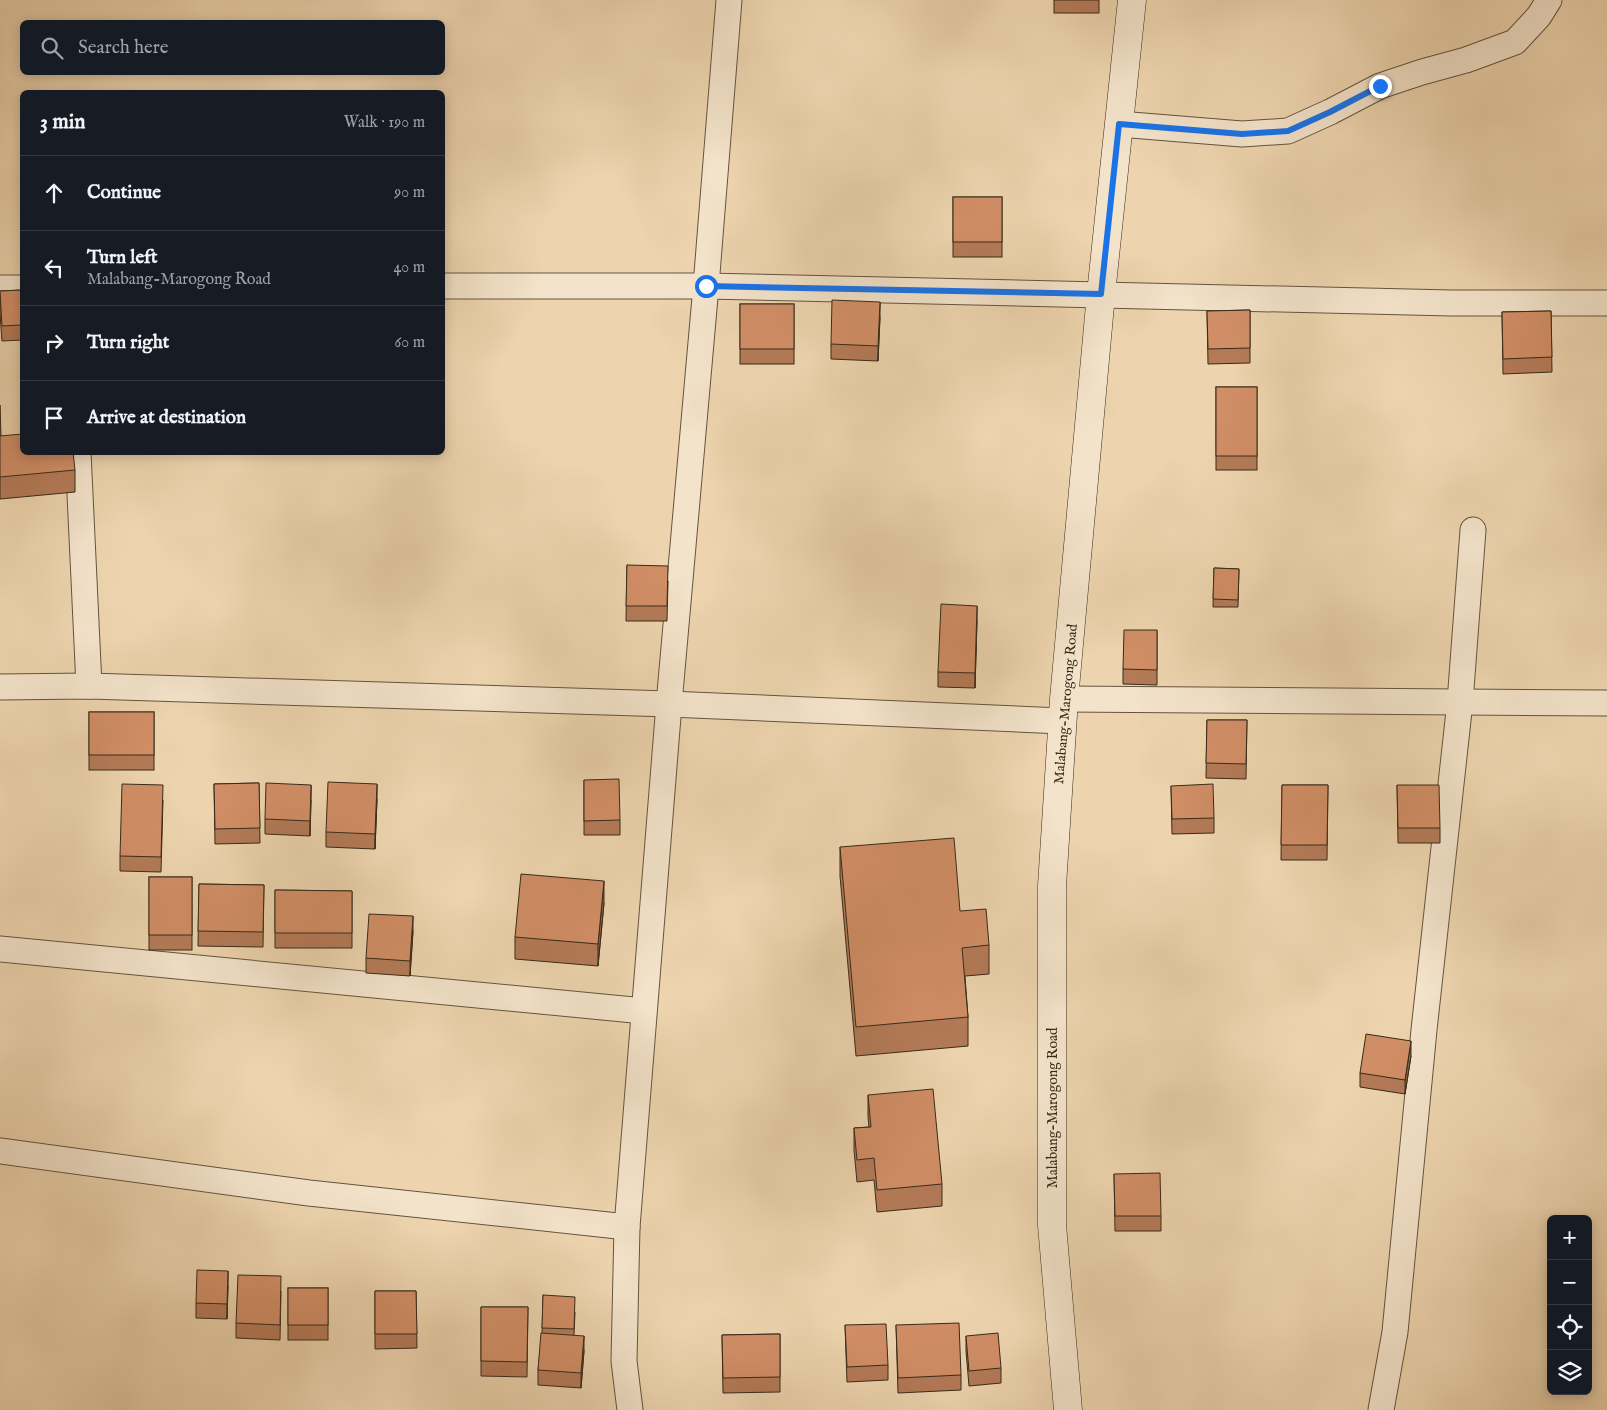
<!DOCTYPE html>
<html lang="en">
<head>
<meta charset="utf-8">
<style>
  :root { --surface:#171b24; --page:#20242c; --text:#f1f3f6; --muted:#9ea1a6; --line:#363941 }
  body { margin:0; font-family:"IM FELL English",serif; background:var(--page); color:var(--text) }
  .controls { position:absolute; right:15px; bottom:15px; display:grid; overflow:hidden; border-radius:8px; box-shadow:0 2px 12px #0003 }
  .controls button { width:45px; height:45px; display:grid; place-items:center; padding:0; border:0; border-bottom:1px solid var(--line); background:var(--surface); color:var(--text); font:25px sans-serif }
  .stop { position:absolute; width:15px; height:15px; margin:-11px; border:4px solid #1a73e8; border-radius:50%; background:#fff }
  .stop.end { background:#1a73e8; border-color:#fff; box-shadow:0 1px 5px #0008 }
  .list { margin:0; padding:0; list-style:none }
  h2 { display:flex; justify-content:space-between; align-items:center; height:65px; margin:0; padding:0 20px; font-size:21px }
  h2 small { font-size:16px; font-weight:400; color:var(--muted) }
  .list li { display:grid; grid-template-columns:32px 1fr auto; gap:15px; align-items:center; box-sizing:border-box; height:75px; padding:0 20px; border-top:1px solid var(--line) }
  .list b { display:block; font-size:19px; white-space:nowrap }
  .list p { margin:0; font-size:16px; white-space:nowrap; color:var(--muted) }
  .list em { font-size:16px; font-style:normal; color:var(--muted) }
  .icon { flex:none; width:28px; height:28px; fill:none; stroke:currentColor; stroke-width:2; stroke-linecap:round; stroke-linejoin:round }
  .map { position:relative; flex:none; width:1607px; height:1410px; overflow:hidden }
  .search { position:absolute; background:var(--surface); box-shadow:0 2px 12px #0003; left:20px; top:20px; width:425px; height:55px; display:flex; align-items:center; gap:12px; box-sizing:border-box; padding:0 18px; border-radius:8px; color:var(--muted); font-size:19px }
  .panel { position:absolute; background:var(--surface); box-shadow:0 2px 12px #0003; left:20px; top:90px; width:425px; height:365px; border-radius:8px }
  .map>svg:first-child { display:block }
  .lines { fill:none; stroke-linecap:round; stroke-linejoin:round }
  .minor-casing { stroke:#64543e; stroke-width:27 }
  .secondary-casing { stroke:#362a19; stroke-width:29 }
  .minor { stroke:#f3e3ca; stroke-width:25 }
  .secondary { stroke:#f3e3ca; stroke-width:28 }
  .wall { fill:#b47a58; stroke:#362a19 }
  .shaded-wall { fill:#926347; stroke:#362a19 }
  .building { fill:#d18e66; stroke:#362a19 }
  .route { stroke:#1a73e8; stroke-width:6 }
  .labels { text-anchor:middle; stroke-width:4.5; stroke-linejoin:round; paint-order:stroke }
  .street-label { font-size:14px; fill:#362a19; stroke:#f3e3ca }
</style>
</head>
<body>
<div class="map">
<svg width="1607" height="1410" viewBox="0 0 1607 1410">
  <rect width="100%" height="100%" fill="#edd4ae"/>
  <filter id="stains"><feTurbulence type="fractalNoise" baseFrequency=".004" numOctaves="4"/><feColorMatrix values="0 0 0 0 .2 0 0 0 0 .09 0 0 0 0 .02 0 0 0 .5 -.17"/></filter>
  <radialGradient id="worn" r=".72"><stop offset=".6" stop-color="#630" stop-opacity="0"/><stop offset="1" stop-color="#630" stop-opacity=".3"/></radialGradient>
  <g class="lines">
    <g class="minor-casing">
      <g id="minor">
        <path d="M 1119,124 L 1242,134 L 1288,131 L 1330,112 L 1380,86 L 1422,72 L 1466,60 L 1515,42 L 1539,16 L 1549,0"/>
        <path d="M 442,286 L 706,286 L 1452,303 L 1607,303"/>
        <path d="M 0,288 L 22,288"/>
        <path d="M 78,452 L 89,686"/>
        <path d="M 0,687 L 89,686 L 669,704 L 1062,721"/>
        <path d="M 1064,699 L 1607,703"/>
        <path d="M 0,949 L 644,1011"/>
        <path d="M 0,1151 L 309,1193 L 627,1227"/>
        <path d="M 630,1410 L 624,1361 L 627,1227 L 669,704 L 706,286 L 729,0"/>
        <path d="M 1381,1410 L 1395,1332 L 1424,1030 L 1460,702 L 1473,530"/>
      </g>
    </g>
    <g class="secondary-casing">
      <path id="secondary" d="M 1068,1410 L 1052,1225 L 1052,886 L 1064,699 L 1101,294 L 1132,0"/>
    </g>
    <use href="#minor" class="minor"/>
    <use href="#secondary" class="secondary"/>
  </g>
  <g class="wall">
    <rect x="1054" y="0" width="45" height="13"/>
    <rect x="953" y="197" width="49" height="60"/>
    <path d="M 22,290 L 22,340 L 2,341 L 0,314 L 0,291 Z"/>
    <rect x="740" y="304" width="54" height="60"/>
    <path d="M 1250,310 L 1250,363 L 1208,364 L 1207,311 Z"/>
    <path d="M 1551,311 L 1552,372 L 1503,374 L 1502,312 Z"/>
    <path d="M 880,317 L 878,361 L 831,359 L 831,344 Z"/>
    <rect x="1216" y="387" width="41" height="83"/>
    <path d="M 0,405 L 1,436 L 75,470 L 75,492 L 0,499 Z"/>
    <path d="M 627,565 L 668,581 L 667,621 L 626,621 Z"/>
    <path d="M 1214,568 L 1239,569 L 1238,607 L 1213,607 Z"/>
    <path d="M 977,621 L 975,688 L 938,687 L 938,672 Z"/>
    <path d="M 1157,630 L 1157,685 L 1123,684 L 1123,669 Z"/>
    <rect x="89" y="712" width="65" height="58"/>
    <path d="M 1207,720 L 1247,720 L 1246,779 L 1206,778 Z"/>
    <path d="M 584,780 L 620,820 L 620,835 L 584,835 Z"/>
    <path d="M 259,783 L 260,843 L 215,844 L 214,784 Z"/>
    <path d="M 1282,785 L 1328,785 L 1327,860 L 1281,860 Z"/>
    <path d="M 1397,785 L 1440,828 L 1440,843 L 1398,843 Z"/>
    <path d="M 1171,786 L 1214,818 L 1214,833 L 1172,834 Z"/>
    <path d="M 377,799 L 375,849 L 326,847 L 326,832 Z"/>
    <path d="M 163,800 L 161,872 L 120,871 L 120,856 Z"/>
    <path d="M 311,800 L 310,836 L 265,834 L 265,819 Z"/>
    <path d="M 840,847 L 960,911 L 989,945 L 989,974 L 965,976 L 968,1017 L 968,1046 L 856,1056 L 840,876 Z"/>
    <rect x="149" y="877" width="43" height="73"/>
    <path d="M 199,884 L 264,885 L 263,947 L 198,946 Z"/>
    <path d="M 275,890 L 352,891 L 352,948 L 275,948 Z"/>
    <path d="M 604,903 L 598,966 L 515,959 L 515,937 Z"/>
    <path d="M 413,931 L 410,976 L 366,973 L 366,958 Z"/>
    <path d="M 1411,1056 L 1405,1094 L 1360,1087 L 1360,1073 Z"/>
    <path d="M 868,1095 L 942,1184 L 942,1206 L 877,1212 L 874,1180 L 857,1182 L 854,1150 L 854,1128 L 869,1127 L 868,1117 Z"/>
    <path d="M 1114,1174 L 1161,1216 L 1161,1231 L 1115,1231 Z"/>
    <path d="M 228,1286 L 227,1319 L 196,1318 L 196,1303 Z"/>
    <rect x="288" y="1288" width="40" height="52"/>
    <path d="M 281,1291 L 280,1340 L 236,1338 L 236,1323 Z"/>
    <path d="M 375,1291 L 416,1291 L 417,1348 L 375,1349 Z"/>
    <path d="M 543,1295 L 575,1312 L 574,1335 L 584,1351 L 581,1388 L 538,1385 L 538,1370 L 542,1333 Z"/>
    <path d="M 481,1307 L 528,1307 L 527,1377 L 481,1376 Z"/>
    <path d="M 845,1325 L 888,1365 L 888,1380 L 847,1382 Z"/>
    <path d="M 896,1325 L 961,1375 L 961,1390 L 898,1393 Z"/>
    <path d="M 780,1334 L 780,1392 L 723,1393 L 722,1335 Z"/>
    <path d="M 966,1336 L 1001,1368 L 1001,1383 L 969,1386 L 966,1351 Z"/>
  </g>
  <g class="shaded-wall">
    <path d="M 880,302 L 880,317 L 878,361 L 878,346 Z"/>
    <path d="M 977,606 L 977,621 L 975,688 L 975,673 Z"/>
    <path d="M 377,784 L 377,799 L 375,849 L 375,834 Z"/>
    <path d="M 311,785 L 311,800 L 310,836 L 310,821 Z"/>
    <path d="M 604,881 L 604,903 L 598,966 L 598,944 Z"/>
    <path d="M 413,916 L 413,931 L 410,976 L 410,961 Z"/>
    <path d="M 1411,1041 L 1411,1056 L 1405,1094 L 1405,1080 Z"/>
    <path d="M 228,1271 L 228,1286 L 227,1319 L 227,1304 Z"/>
    <path d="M 584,1336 L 584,1351 L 581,1388 L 581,1373 Z"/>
  </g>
  <g class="building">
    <rect x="953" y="197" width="49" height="45"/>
    <path d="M 22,290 L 22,325 L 2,326 L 0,291 Z"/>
    <path d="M 832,300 L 880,302 L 878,346 L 831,344 Z"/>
    <rect x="740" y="304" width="54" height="45"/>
    <path d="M 1250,310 L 1250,348 L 1208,349 L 1207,311 Z"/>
    <path d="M 1551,311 L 1552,357 L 1503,359 L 1502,312 Z"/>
    <rect x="1216" y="387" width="41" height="69"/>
    <path d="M 22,434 L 22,452 L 73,452 L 75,470 L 0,477 L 0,436 Z"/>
    <path d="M 627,565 L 668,566 L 667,606 L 626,606 Z"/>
    <path d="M 1214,568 L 1239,569 L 1238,600 L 1213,599 Z"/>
    <path d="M 941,604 L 977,606 L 975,673 L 938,672 Z"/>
    <path d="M 1124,630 L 1157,630 L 1157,670 L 1123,669 Z"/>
    <rect x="89" y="712" width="65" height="43"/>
    <path d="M 1207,720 L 1247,720 L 1246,764 L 1206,763 Z"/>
    <path d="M 619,779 L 620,820 L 584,821 L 584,780 Z"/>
    <path d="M 328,782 L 377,784 L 375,834 L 326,832 Z"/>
    <path d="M 259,783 L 260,828 L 215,829 L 214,784 Z"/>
    <path d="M 266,783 L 311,785 L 310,821 L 265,819 Z"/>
    <path d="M 122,784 L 163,785 L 161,857 L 120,856 Z"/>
    <path d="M 1213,784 L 1214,818 L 1172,819 L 1171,786 Z"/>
    <path d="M 1282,785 L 1328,785 L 1327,845 L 1281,845 Z"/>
    <path d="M 1397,785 L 1439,785 L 1440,828 L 1398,828 Z"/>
    <path d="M 954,838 L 960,911 L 986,909 L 989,945 L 962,948 L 968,1017 L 856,1027 L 840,847 Z"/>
    <path d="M 521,874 L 604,881 L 598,944 L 515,937 Z"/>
    <rect x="149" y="877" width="43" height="58"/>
    <path d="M 199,884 L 264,885 L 263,932 L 198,931 Z"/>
    <path d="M 275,890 L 352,891 L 352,933 L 275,933 Z"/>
    <path d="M 369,914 L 413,916 L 410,961 L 366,958 Z"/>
    <path d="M 1366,1034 L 1411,1041 L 1405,1080 L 1360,1073 Z"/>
    <path d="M 933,1089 L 942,1184 L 877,1190 L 874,1158 L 857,1160 L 854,1128 L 871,1127 L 868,1095 Z"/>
    <path d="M 1160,1173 L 1161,1216 L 1115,1216 L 1114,1174 Z"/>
    <path d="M 197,1270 L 228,1271 L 227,1304 L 196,1303 Z"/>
    <path d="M 238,1275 L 281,1276 L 280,1325 L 236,1323 Z"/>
    <rect x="288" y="1288" width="40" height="37"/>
    <path d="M 375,1291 L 416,1291 L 417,1334 L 375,1334 Z"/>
    <path d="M 543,1295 L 575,1297 L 574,1329 L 542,1328 Z"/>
    <path d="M 481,1307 L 528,1307 L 527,1362 L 481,1361 Z"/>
    <path d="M 959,1323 L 961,1375 L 898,1378 L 896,1325 Z"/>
    <path d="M 886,1324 L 888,1365 L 847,1367 L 845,1325 Z"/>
    <path d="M 541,1333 L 584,1336 L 581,1373 L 538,1370 Z"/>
    <path d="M 998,1333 L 1001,1368 L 969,1371 L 966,1336 Z"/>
    <path d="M 780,1334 L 780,1377 L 723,1378 L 722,1335 Z"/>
  </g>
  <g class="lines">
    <path class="route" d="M 706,286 L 1101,294 L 1119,124 L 1242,134 L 1288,131 L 1330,112 L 1380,86"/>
  </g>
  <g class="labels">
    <g class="street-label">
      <text transform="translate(1065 704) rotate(-85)" y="5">Malabang-Marogong Road</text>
      <text transform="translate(1052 1108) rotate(-90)" y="5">Malabang-Marogong Road</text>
    </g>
  </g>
  <rect width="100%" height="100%" filter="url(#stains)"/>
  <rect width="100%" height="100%" fill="url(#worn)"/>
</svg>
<div class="controls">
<button>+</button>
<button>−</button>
<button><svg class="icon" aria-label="locate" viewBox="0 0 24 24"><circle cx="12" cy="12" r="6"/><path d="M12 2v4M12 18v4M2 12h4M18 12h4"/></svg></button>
<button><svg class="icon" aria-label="layers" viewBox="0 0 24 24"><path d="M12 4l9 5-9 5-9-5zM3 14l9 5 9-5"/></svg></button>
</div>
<div class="stop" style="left:706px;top:286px"></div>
<div class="stop end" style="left:1380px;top:86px"></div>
<div class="search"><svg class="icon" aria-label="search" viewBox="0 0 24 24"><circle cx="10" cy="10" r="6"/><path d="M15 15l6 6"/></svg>Search here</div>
<section class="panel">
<h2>3 min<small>Walk · 190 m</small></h2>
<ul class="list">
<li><svg class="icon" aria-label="ahead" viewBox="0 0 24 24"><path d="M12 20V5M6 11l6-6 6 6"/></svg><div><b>Continue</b></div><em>90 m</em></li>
<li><svg class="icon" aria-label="left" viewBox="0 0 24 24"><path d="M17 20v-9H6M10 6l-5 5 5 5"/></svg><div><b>Turn left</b><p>Malabang-Marogong Road</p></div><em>40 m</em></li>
<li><svg class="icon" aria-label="right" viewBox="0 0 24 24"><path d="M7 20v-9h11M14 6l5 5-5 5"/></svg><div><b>Turn right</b></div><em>60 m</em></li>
<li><svg class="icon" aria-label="arrive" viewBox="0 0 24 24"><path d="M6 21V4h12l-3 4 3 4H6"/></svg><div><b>Arrive at destination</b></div></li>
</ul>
</section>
</div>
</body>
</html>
